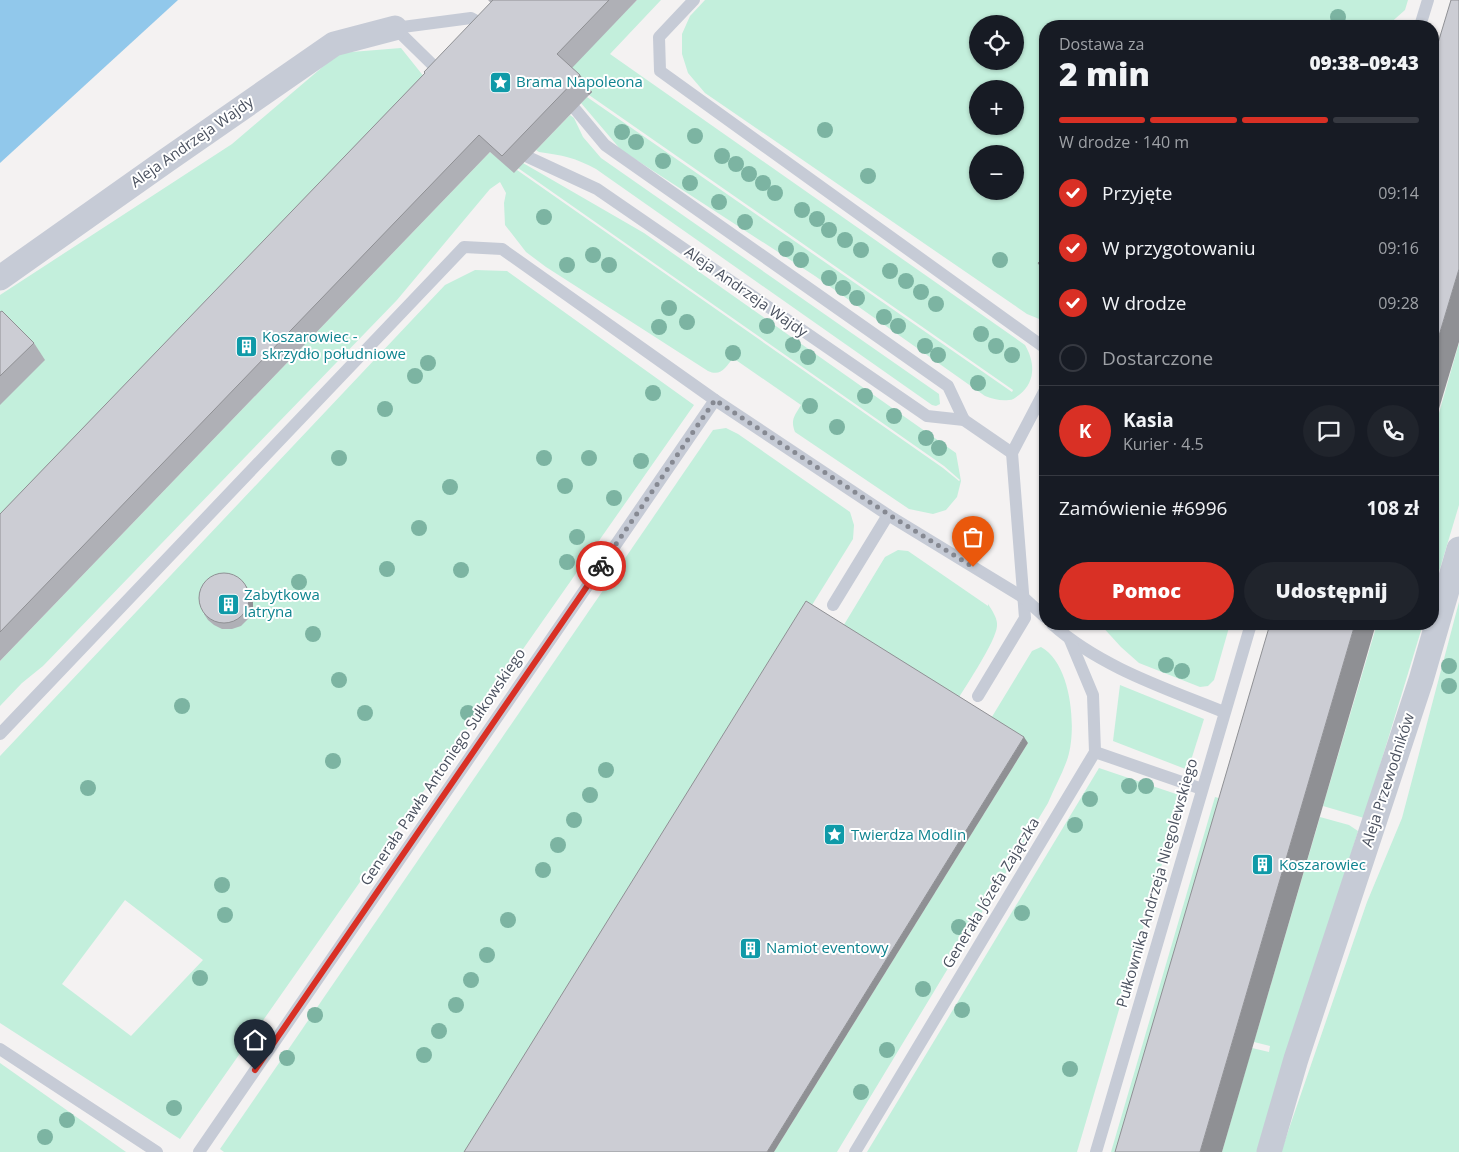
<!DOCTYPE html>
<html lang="pl">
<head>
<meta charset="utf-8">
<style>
	:root { --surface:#171b24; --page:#20242c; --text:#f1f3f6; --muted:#9ea1a6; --line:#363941; --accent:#d93025 }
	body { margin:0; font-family:"Open Sans",sans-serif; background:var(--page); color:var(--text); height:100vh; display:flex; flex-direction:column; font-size:19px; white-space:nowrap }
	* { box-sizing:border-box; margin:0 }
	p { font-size:16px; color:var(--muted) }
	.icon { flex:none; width:28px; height:28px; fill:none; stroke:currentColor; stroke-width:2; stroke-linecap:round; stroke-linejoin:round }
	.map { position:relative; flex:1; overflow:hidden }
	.side { position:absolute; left:1039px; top:20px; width:400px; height:610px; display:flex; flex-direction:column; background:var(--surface); border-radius:20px; box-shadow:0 1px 4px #0004 }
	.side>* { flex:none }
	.tools { position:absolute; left:969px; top:15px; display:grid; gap:10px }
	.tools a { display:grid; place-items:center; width:55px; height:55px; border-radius:50%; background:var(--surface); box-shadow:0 1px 4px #0004; font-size:25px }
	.pin { position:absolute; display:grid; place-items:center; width:42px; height:42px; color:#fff; margin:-51px -21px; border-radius:50% 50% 50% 0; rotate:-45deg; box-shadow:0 0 5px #0007 }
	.pin .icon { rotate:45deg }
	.courier { position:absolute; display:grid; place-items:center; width:50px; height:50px; margin:-25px; border:4px solid #d93025; border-radius:50%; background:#fff; color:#222; box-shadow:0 1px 6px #0007 }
	.headline em { font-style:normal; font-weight:800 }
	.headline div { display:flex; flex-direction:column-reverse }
	.headline { display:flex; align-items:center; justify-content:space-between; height:85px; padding:0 20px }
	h1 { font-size:32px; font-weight:800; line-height:38px }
	.bar { display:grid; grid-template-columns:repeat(4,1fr); gap:8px 5px; align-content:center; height:60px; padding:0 20px }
	.bar i { height:6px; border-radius:4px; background:var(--line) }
	.bar .current { background:var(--accent) }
	.bar p { grid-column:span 4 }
	.line { display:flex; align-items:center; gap:12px; padding:0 20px; border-top:1px solid var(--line) }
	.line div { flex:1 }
	.round { display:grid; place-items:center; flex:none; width:52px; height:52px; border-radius:26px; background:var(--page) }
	ol { padding:0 20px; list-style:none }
	li { display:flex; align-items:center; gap:15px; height:55px }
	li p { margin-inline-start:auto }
	li .icon { padding:5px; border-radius:50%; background:var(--accent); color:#fff; stroke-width:4 }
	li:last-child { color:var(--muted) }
	li i { width:28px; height:28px; border:2px solid var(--line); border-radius:50% }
	.action { display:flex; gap:10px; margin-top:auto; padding:10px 20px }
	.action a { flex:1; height:58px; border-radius:30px; background:var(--accent); color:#fff; font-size:20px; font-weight:800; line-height:58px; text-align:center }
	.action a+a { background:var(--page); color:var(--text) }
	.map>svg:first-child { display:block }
</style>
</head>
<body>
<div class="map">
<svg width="1459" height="1152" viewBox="0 0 1459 1152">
	<rect width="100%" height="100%" fill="#f4f2f2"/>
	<g fill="#c3efdc" fill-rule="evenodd">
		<path d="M637,0h24l-51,54 415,291c10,17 11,37 -6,50 -3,2 -6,5 -10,5 -9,1 -16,-1 -24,-4l-170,-120 -194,-126 -40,-47 6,-6 425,295 1,-2 -424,-295 2,-3 -22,-22z"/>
		<path d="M705,0h703l-3,10 -18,16h-342v295h-1l-17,-7 -322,-221 -17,-20 -6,-19v-20l8,-18zM978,24h37v37h-37zM978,89h37v37h-37zM978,154h37v37h-37z"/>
		<polygon points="401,48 425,78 0,520 0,295 232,144 339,53"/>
		<path d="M570,115l4,3 9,19 18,21 338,236 1,10 -4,2 -4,-1 -336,-236c-20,-11 -34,-14 -57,-17l-3,-2z"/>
		<path d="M490,152l24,20 3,-2 426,298 16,13 1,-1 -16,-14 -426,-298 5,-5 121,70 312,220 5,28 -4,16 -11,13 -13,4 -24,-5 -114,-77c-5,-12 0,-17 6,-27l-68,-47c-7,9 -12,19 -25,13l-162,-104 -20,-15 -21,-27 -1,-22 2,-10 -6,-11 -10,7 -93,111 -354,366 -21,17 -22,23v-45z"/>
		<path d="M475,270l32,1 187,134 -514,734 -180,-116v-267l445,-471zM125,900l78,60 -72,76 -69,-52z"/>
		<polygon points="1459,343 1459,505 1433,592 1433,434"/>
		<polygon points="726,428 738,434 850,512 854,525 853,539 472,1152 224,1152 220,1149 713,430"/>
		<path d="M898,550l10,1 80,55v-2c4,6 10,15 9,22 -1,15 -30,58 -39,73l-116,-71 43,-71z"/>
		<polygon points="1459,602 1459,1152 1281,1152 1367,902 1402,818"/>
		<polygon points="1100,624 1230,624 1214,680 1208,686 1200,687 1139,663 1121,647"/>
		<polygon points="1377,624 1423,624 1364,818 1323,806"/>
		<path d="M1041,647c30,16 36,80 27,110 -5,16 -14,31 -20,46l-211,349h-63l254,-409 -38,-23 42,-69z"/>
		<polygon points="1120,685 1204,719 1188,770 1113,741"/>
		<polygon points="1099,768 1182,796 1077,1152 867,1152"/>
		<polygon points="1215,797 1236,803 1134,1152 1111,1152"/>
		<polygon points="1320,817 1349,825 1358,831 1261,1152 1222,1152 1252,1048 1269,1052 1270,1046 1254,1042"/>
		<polygon points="0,1063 126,1152 0,1152"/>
	</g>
	<polygon fill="#91c8eb" points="0,0 178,0 0,163"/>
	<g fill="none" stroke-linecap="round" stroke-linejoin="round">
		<g stroke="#c6cbd6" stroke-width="12">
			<polyline points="694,0 659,37 660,71 1045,348"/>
			<polyline points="1420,26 1428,0"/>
			<polyline points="395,28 471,18 489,28"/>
			<polyline points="395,28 443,75"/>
			<polyline points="575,109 605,145 948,386 964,420"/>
			<polyline points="528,157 597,189 927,416 964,420 1012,453"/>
			<polyline points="833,605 888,515"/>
			<path d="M1052,624c48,43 113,64 172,88"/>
			<polyline points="978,696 1025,618 1012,453 1045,390"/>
			<polyline points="0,734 464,247 502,249 715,400 888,515 1024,598 1045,617"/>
			<polyline points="1095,752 1202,789"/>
			<polyline points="0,1049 157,1152"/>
			<polyline points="199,1152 715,400"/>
			<polyline points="855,1152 1095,752 1093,695 1070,640"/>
			<polyline points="1096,1152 1251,624"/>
		</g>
		<g stroke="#c6cbd6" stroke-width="25">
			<polyline points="0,278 167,160 334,44 395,28"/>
			<polyline points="1269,1152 1296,1059 1421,680 1459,549"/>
		</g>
	</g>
	<g fill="#7cb4a2">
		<circle cx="1338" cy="17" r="8"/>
		<circle cx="825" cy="130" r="8"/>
		<circle cx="622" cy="132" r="8"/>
		<circle cx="695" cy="136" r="8"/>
		<circle cx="636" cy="142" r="8"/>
		<circle cx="722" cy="156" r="8"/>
		<circle cx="663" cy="161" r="8"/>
		<circle cx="736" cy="164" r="8"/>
		<circle cx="749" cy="174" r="8"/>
		<circle cx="868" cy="176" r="8"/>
		<circle cx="690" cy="183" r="8"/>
		<circle cx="763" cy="183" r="8"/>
		<circle cx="775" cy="193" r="8"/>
		<circle cx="719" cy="202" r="8"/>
		<circle cx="802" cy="210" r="8"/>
		<circle cx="544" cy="217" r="8"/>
		<circle cx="817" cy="219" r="8"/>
		<circle cx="745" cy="222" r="8"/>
		<circle cx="829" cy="230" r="8"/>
		<circle cx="845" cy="240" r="8"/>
		<circle cx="786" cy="249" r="8"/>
		<circle cx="861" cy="250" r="8"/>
		<circle cx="593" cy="255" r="8"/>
		<circle cx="801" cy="260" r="8"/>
		<circle cx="1000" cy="260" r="8"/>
		<circle cx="567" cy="265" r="8"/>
		<circle cx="609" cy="265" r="8"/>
		<circle cx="890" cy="271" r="8"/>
		<circle cx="829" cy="278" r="8"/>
		<circle cx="906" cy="281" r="8"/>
		<circle cx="843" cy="288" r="8"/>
		<circle cx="921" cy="292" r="8"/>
		<circle cx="857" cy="298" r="8"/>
		<circle cx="936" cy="304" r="8"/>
		<circle cx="669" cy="308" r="8"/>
		<circle cx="884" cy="317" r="8"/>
		<circle cx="687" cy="322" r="8"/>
		<circle cx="767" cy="326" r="8"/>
		<circle cx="898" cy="326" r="8"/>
		<circle cx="659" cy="327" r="8"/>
		<circle cx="981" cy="334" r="8"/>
		<circle cx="793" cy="345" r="8"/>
		<circle cx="925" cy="346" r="8"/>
		<circle cx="996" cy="346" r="8"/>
		<circle cx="733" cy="353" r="8"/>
		<circle cx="938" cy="355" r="8"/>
		<circle cx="1012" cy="355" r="8"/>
		<circle cx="808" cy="357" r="8"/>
		<circle cx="428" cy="363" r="8"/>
		<circle cx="415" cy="376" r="8"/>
		<circle cx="978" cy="383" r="8"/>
		<circle cx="653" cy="393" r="8"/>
		<circle cx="865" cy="396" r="8"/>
		<circle cx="810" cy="406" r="8"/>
		<circle cx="385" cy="409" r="8"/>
		<circle cx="894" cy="416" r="8"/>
		<circle cx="837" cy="427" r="8"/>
		<circle cx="926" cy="438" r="8"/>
		<circle cx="939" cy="448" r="8"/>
		<circle cx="339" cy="458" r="8"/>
		<circle cx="544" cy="458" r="8"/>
		<circle cx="589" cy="458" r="8"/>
		<circle cx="641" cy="461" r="8"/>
		<circle cx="565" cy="486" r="8"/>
		<circle cx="450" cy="487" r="8"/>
		<circle cx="614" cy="498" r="8"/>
		<circle cx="419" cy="528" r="8"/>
		<circle cx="577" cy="537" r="8"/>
		<circle cx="567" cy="562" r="8"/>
		<circle cx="387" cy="569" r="8"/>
		<circle cx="461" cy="570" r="8"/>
		<circle cx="299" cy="582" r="8"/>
		<circle cx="313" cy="634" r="8"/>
		<circle cx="1166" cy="665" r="8"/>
		<circle cx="1449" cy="666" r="8"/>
		<circle cx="1182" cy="671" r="8"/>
		<circle cx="339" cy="680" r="8"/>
		<circle cx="1449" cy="686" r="8"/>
		<circle cx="182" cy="706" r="8"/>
		<circle cx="365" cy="713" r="8"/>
		<circle cx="468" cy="713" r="8"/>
		<circle cx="333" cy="761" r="8"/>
		<circle cx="606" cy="770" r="8"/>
		<circle cx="1129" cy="786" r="8"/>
		<circle cx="1146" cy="786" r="8"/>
		<circle cx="88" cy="788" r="8"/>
		<circle cx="590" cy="795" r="8"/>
		<circle cx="1090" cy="799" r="8"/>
		<circle cx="574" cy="820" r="8"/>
		<circle cx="1075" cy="825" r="8"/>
		<circle cx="558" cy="845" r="8"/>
		<circle cx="543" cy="870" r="8"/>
		<circle cx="222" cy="885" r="8"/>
		<circle cx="1022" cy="913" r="8"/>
		<circle cx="225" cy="915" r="8"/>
		<circle cx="508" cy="920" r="8"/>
		<circle cx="959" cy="927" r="8"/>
		<circle cx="487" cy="955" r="8"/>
		<circle cx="200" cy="978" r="8"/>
		<circle cx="471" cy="980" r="8"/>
		<circle cx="923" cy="989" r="8"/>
		<circle cx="456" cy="1005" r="8"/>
		<circle cx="962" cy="1010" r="8"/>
		<circle cx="315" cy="1015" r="8"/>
		<circle cx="439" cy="1031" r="8"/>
		<circle cx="887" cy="1050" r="8"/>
		<circle cx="424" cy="1055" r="8"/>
		<circle cx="287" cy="1058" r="8"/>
		<circle cx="1070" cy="1069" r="8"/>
		<circle cx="861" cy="1092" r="8"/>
		<circle cx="174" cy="1108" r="8"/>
		<circle cx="67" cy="1120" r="8"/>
		<circle cx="45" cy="1137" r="8"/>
	</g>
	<g fill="#afb0b6">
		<polygon points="488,0 637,0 572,68 580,75 592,92 514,173 490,152 0,661 0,514 425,73 491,3"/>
		<polygon points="0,312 34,343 45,360 0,405"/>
		<polygon points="246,586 250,592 253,602 253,610 249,618 241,626 232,629 222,629 214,625 208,620 204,614"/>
	</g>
	<g fill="#8f9094">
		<polygon points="580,75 592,92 589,95 577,79"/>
		<polygon points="1459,269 1459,342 1432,432 1432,359"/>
		<polygon points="246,586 250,592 253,602 253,610 249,618 245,613"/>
		<polygon points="1355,624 1376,624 1222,1152 1200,1152"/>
		<polygon points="1024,737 1028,743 774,1152 767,1152"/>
	</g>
	<g fill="#cccdd4" stroke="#8f9094">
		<polygon points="493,0 609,0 557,54 580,75 502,156 479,135 0,632 0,514 425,73 424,72"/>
		<polygon points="1451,0 1459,0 1459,269 1432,359 1432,63"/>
		<polygon points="1045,257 1045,272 1038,263"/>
		<polygon points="2,311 34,343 0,376 0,312"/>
		<circle cx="224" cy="598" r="25"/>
		<polygon points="806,601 1024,737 767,1152 464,1152"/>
		<polygon points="1270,624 1355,624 1200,1152 1115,1152"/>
	</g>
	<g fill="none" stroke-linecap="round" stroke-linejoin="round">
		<polyline stroke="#868992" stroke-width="5" stroke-dasharray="0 9" points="601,566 715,400 888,514 973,567"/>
		<polyline stroke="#d93025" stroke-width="6" points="255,1070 601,566"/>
	</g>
	<defs>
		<symbol id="sight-square" viewBox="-11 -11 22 22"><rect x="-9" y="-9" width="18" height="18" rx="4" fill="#0f9aa8" stroke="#fff"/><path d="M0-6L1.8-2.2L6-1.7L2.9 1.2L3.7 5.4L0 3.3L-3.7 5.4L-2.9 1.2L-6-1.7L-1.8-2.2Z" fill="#fff"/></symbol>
		<symbol id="building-square" viewBox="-11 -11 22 22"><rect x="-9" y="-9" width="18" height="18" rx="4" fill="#0f9aa8" stroke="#fff"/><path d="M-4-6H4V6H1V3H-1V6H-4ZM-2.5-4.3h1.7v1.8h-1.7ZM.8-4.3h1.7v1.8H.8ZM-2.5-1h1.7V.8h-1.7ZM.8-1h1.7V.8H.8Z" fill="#fff"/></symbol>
	</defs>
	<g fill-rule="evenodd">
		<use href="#sight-square" x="488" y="70" width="25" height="25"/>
		<use href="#building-square" x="234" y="334" width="25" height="25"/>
		<use href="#building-square" x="216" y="592" width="25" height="25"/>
		<use href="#sight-square" x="822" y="822" width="25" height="25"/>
		<use href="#building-square" x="1250" y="852" width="25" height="25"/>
		<use href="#building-square" x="738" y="936" width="25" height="25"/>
	</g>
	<g text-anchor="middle" stroke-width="4" stroke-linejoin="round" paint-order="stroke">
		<g font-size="15" fill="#0d838f" stroke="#fff" text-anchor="start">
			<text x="516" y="87">Brama Napoleona</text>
			<text x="262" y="342">Koszarowiec -<tspan x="262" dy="17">skrzydło południowe</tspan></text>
			<text x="244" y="600">Zabytkowa<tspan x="244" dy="17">latryna</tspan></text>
			<text x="851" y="840">Twierdza Modlin</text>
			<text x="1279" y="870">Koszarowiec</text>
			<text x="766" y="953">Namiot eventowy</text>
		</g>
		<g font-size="15" fill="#4a515f" stroke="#fff">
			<text transform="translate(192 142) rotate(-35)" y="5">Aleja Andrzeja Wajdy</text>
			<text transform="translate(746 292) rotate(35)" y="5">Aleja Andrzeja Wajdy</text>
			<text transform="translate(443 767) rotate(-56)" y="5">Generała Pawła Antoniego Sułkowskiego</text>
			<text transform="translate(1388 780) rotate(-72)" y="5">Aleja Przewodników</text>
			<text transform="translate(1157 883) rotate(-74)" y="5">Pułkownika Andrzeja Niegolewskiego</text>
			<text transform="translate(991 893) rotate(-59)" y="5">Generała Józefa Zajączka</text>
		</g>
	</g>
</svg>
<div class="tools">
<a><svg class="icon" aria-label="locate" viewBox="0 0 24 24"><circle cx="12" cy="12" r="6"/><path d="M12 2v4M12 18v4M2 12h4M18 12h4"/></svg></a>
<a>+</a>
<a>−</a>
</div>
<div class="pin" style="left:973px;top:567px;background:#ea580c"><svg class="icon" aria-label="bag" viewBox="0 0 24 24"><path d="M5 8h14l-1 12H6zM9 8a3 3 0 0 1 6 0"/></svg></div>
<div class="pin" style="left:255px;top:1070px;background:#1f2937"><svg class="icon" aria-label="home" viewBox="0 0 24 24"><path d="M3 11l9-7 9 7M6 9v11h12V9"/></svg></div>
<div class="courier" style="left:601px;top:566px"><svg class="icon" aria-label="bike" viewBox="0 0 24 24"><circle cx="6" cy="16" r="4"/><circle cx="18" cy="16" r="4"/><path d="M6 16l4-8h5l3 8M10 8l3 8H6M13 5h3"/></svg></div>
<section class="side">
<div class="headline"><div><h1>2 min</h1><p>Dostawa za</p></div><em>09:38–09:43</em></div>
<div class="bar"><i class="current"></i><i class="current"></i><i class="current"></i><i></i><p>W drodze · 140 m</p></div>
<ol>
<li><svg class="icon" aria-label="check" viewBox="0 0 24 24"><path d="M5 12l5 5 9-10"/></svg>Przyjęte<p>09:14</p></li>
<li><svg class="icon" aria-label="check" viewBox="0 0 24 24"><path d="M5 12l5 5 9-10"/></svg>W przygotowaniu<p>09:16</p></li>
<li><svg class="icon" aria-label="check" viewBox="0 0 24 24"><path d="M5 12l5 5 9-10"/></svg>W drodze<p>09:28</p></li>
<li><i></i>Dostarczone</li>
</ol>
<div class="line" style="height:90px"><b class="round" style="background:var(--accent);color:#fff">K</b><div><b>Kasia</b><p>Kurier · 4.5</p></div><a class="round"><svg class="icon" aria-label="chat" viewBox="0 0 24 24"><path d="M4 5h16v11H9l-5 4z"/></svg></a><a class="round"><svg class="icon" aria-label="phone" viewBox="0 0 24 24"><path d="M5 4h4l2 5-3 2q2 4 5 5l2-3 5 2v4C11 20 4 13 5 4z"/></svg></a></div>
<div class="line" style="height:65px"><div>Zamówienie #6996</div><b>108 zł</b></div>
<div class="action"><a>Pomoc</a><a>Udostępnij</a></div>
</section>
</div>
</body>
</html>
